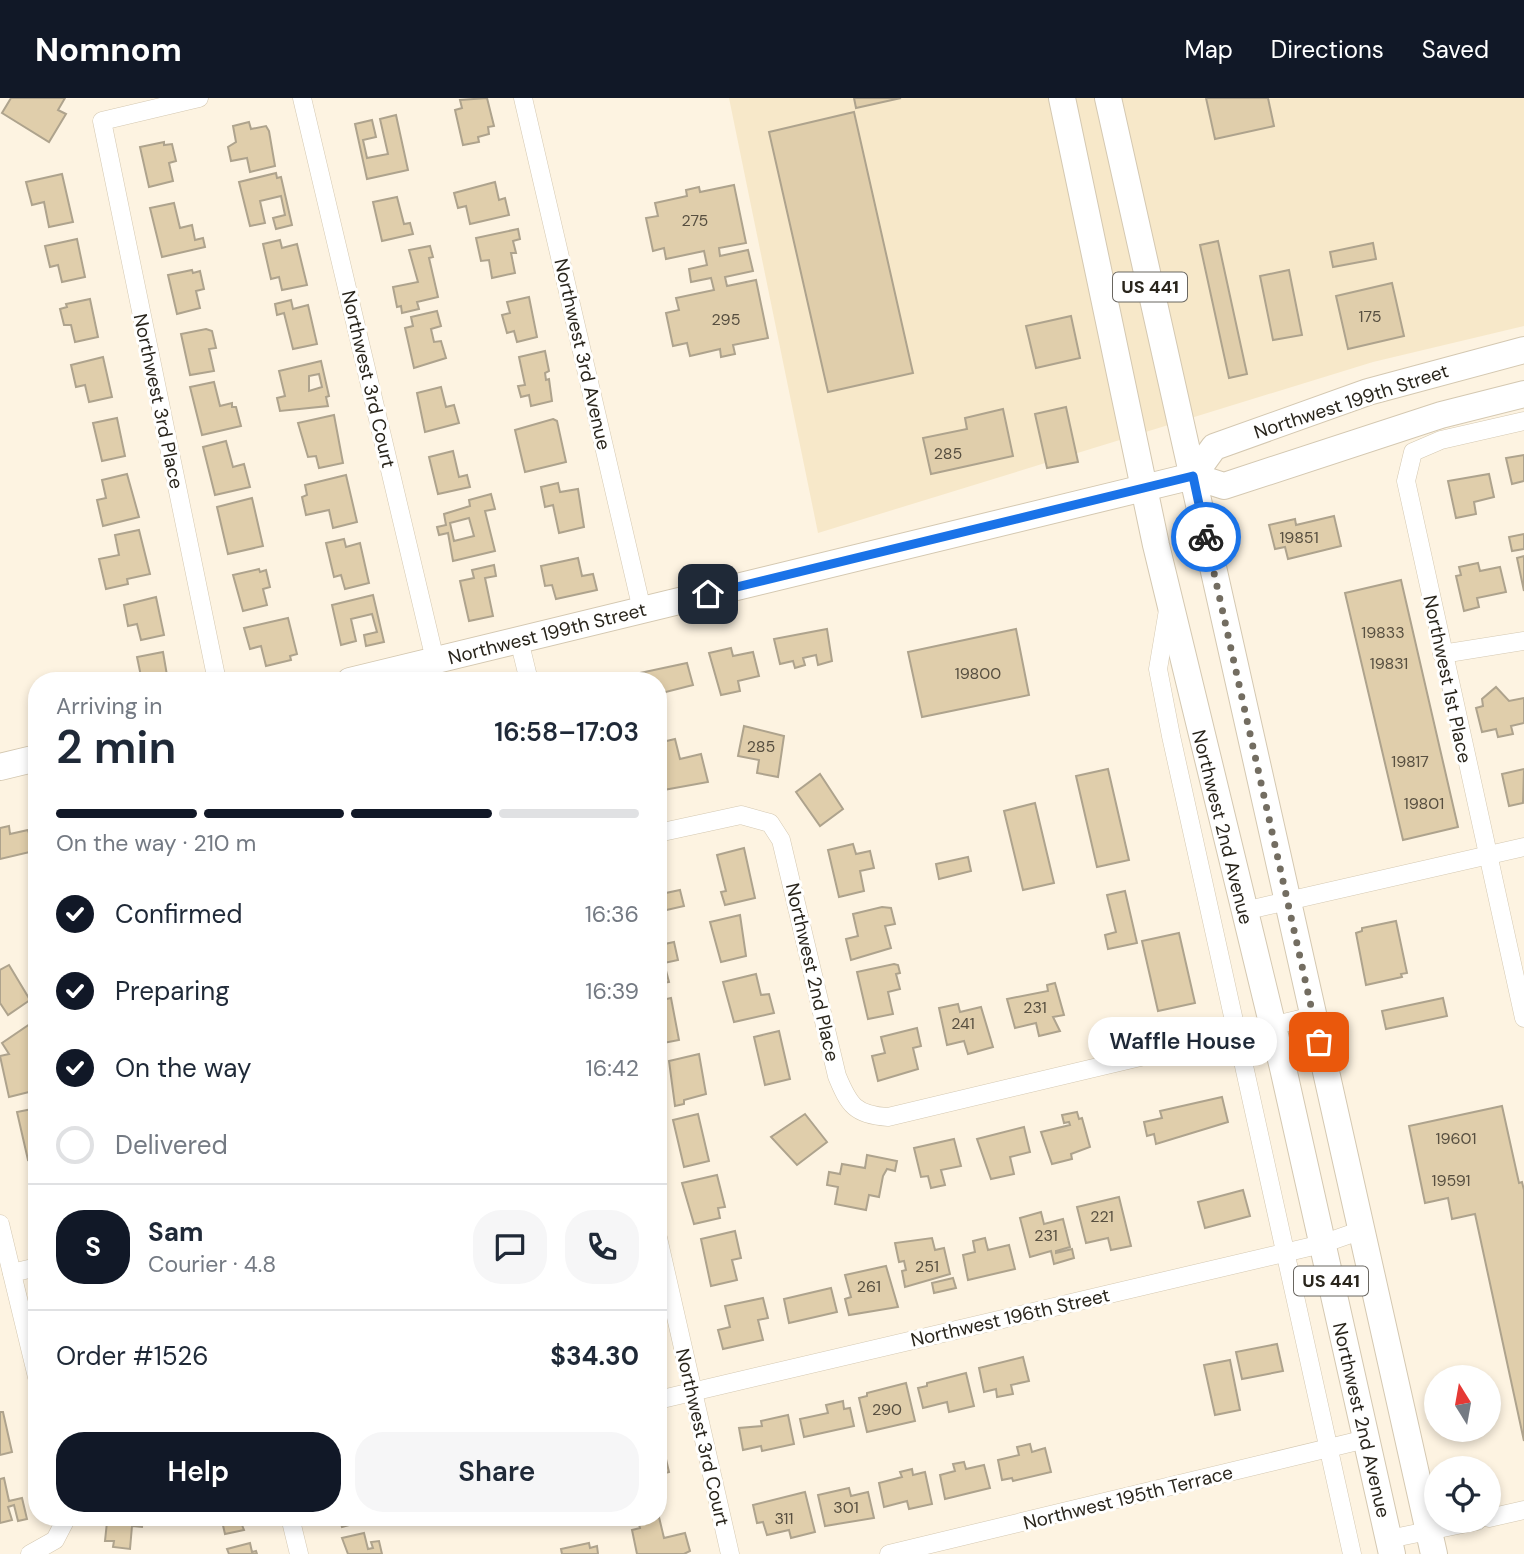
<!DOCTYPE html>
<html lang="en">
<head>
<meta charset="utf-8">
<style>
	:root { --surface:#fff; --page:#f6f6f7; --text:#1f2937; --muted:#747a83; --line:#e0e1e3; --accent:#111827 }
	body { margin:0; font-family:"DM Sans",sans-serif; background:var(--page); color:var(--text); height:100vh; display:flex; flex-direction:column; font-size:26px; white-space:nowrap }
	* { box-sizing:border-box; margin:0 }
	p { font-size:23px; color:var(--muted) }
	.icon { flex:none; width:38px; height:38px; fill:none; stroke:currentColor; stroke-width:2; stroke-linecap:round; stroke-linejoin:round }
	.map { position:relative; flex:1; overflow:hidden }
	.details { position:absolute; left:28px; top:574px; width:639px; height:854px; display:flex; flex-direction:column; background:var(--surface); border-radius:28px; box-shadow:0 4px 10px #0003 }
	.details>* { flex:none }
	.needle { width:46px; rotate:349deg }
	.controls { position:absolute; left:1424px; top:1267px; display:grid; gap:14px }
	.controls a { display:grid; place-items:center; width:77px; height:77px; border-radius:50%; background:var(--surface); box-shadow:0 4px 10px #0003; font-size:35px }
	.pin { position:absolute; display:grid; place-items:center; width:60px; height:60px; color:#fff; margin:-30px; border-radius:14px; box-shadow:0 4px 10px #0006 }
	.courier { position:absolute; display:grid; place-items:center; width:70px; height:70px; margin:-35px; border:5px solid #1a73e8; border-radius:50%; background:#fff; color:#222; box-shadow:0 2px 9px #0007 }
	.bubble { position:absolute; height:49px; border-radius:24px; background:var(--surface); box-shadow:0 4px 10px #0003; font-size:23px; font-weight:600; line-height:49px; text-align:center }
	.head em { font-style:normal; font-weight:600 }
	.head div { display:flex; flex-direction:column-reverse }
	.head { display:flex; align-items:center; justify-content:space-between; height:119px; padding:0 28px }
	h1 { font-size:46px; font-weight:600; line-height:52px }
	.bar { display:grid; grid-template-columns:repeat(4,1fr); gap:10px 7px; align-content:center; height:84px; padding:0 28px }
	.bar i { height:9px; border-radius:5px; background:var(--line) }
	.bar .current { background:var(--accent) }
	.bar p { grid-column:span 4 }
	.line { display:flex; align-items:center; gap:18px; padding:0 28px; border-top:2px solid var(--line) }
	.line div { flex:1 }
	.round { display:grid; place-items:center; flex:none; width:74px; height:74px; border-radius:28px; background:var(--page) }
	ol { padding:0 28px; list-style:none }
	li { display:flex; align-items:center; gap:21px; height:77px }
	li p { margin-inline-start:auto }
	li .icon { padding:7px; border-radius:50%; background:var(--accent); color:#fff; stroke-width:4 }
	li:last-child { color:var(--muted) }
	li i { width:38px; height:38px; border:4px solid var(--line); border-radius:50% }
	.primary-button { display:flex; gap:14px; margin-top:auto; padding:14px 28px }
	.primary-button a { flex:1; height:80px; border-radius:28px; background:var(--accent); color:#fff; font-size:28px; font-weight:600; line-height:80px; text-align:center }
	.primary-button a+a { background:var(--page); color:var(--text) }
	header { display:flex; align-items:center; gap:42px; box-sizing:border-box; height:98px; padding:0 35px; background:var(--accent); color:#fff }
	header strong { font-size:33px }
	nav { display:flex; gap:38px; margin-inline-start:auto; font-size:24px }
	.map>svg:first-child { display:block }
</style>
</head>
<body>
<header>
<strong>Nomnom</strong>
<nav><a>Map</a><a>Directions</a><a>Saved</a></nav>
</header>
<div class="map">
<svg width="1524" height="1456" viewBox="0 0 1524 1456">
	<rect width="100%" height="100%" fill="#fdf3e1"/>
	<polygon fill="#f7e8c9" points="729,0 1524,0 1524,228 1373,264 818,435"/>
	<g fill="#e0ceab" stroke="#aea38d" stroke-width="2" fill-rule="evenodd">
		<polygon points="65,0 58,12 66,16 49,44 2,15 11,0"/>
		<polygon points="487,0 494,28 488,29 489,36 478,39 479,44 463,47 455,12 462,10 460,2"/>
		<polygon points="854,0 901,0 856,10"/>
		<polygon points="1206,0 1268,0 1274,28 1215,41"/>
		<polygon points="854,14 913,275 828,294 769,34"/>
		<polygon points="396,17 408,72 367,81 355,26 372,22 376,39 363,42 367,60 388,56 380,21"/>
		<polygon points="249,24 251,31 266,28 269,33 275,68 250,74 247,60 231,63 228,49 236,44 233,28"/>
		<polygon points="164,44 164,47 172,46 176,63 169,65 173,83 149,89 140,49"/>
		<polygon points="276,75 277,80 281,79 292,127 276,131 273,120 285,117 281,98 260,103 265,125 250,128 239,84"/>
		<polygon points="62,76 73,124 49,129 44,104 32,107 26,84"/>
		<polygon points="495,84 499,102 505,100 509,117 470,126 466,108 458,110 454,95"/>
		<polygon points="734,87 746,145 719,150 720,158 748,152 753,173 725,179 727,188 756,182 768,240 733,247 735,256 721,259 720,251 690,258 687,245 673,248 666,215 679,212 676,200 714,192 711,180 691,184 689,171 707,167 704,153 666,161 664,150 653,153 646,120 658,118 655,105 687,98 686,92 699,89 700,94"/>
		<polygon points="397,99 404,126 410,125 413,136 382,143 373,104"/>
		<polygon points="174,105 180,130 192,127 195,142 203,140 205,149 162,159 150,110"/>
		<polygon points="518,131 520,141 513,143 516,155 511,155 515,175 492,180 489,162 481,163 476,140"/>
		<polygon points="77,141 85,179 62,184 58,167 50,169 45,148"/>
		<polygon points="280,142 282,150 297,146 307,187 282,192 279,179 271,181 263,146"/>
		<polygon points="1218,143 1247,276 1229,280 1200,147"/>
		<polygon points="1373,145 1376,161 1333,169 1330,154"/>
		<polygon points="430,148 433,159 429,160 438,199 417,204 419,211 402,215 401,208 397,209 393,189 418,184 409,152"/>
		<polygon points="192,172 193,175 200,173 204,191 196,193 200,210 177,216 168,177"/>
		<polygon points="1289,172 1302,237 1273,242 1260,178"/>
		<polygon points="1392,185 1404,238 1348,251 1336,198"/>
		<polygon points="529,199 537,239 517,244 514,233 507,235 502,217 510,215 507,204"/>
		<polygon points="90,201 98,239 75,244 71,227 64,227 60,211 67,209 66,206"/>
		<polygon points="291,202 293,211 308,207 317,246 293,251 284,215 277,217 275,206"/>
		<polygon points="437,213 441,228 431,231 434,244 441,243 446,260 414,270 405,230 413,228 411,219"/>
		<polygon points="1071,218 1080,260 1036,270 1026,228"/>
		<polygon points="206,231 212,233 216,250 209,251 214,273 190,277 181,236"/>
		<polygon points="545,253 549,273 545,275 546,282 549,281 552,303 531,308 529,297 521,299 518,288 525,287 519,259"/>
		<polygon points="103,259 112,299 89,304 85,287 76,289 71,267"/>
		<path d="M321,263l8,35 -3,1 2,9 -48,5 -3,-13 8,-2 -6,-25zM319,276l3,13 -13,4v-15z"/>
		<polygon points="214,284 220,308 232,305 232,309 236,309 241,328 202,337 190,289"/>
		<polygon points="441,289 446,309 454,307 459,325 425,334 417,295"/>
		<polygon points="1066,309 1078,364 1047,370 1035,316"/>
		<polygon points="1003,311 1013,358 931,376 923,340 967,331 965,320"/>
		<polygon points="334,317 343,365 319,370 316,358 308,359 298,325"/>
		<polygon points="117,320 125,358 102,363 93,325"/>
		<polygon points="553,321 557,323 566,364 525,374 515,332"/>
		<polygon points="226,343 233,369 244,366 250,389 215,397 203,349"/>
		<polygon points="453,353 459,379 467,377 470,389 438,396 429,359"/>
		<polygon points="1524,357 1524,383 1512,386 1506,360"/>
		<polygon points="127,376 139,419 103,428 97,402 106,400 102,382"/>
		<polygon points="1489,376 1494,399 1474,404 1476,416 1456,420 1448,383"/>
		<polygon points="346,377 357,424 333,430 329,412 306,417 302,399 307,397 305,387"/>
		<polygon points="558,385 560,394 578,391 584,429 559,435 553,407 545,409 541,389"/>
		<path d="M491,396l4,15 -10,2 10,40 -42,10 -5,-28 -9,2 -2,-8 9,-2 -2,-11 26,-8 -1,-6zM469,420l5,18 -20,5 -4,-18z"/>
		<polygon points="252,400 263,448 228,456 217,409"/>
		<polygon points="1334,418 1341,448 1288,461 1285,449 1275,451 1269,427 1295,421 1296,427"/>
		<polygon points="139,432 150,476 127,481 128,486 106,491 99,461 119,457 115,437"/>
		<polygon points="1524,436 1524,451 1512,453 1509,439"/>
		<polygon points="344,441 346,449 360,445 369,485 345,491 341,477 334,479 326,445"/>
		<polygon points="1524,458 1524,493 1517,460"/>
		<polygon points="578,460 582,478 593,476 597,492 556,501 552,487 545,488 541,468"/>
		<polygon points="1478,465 1480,473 1500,469 1506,494 1477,500 1479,509 1464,513 1456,478 1461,477 1459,469"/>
		<polygon points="494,467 496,478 485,480 493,518 469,523 460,483 474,480 472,472"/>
		<polygon points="259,471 260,474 266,472 270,489 263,491 267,507 243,513 233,477"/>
		<polygon points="1401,482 1458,729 1403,742 1345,495"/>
		<polygon points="373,497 384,544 366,548 364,537 377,534 372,516 351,521 356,543 341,547 332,507"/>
		<polygon points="156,499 164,537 141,542 137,526 128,528 124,507"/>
		<polygon points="288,520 297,556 290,558 291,562 266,568 261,548 250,551 244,530"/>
		<polygon points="827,531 832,563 818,567 816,557 803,560 805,567 795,570 793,563 780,566 774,541"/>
		<polygon points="1016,531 1029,597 922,619 908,554"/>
		<polygon points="731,550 733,558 753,554 759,578 738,583 740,593 721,597 709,555"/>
		<polygon points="163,554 168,583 142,583 137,559"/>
		<polygon points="687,565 693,587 658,596 658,583 636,583 635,576"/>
		<polygon points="1496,589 1509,603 1524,600 1524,625 1511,628 1513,636 1498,639 1496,631 1482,634 1476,610 1483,608 1482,601"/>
		<polygon points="744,628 784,638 778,679 757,675 759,662 738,658"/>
		<polygon points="675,641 680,661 701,656 708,684 658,693 658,645"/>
		<polygon points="1108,671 1129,762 1097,769 1076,678"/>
		<polygon points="1524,671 1523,705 1509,708 1502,676"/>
		<polygon points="820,676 843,711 820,728 796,694"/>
		<polygon points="1035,705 1054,785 1023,792 1004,713"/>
		<polygon points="9,728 10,736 28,732 34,753 0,761 0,730"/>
		<polygon points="853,746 856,756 870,753 874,770 860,773 864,793 839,799 828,752"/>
		<polygon points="744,750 755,800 725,807 721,794 726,793 717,757"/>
		<polygon points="968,759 971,773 939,781 936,766"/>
		<polygon points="658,777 661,796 680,792 684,808 658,814"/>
		<polygon points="1125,793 1137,845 1108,851 1105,837 1116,834 1107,797"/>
		<polygon points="882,809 891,810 895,826 885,828 891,850 851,862 846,841 858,838 853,816"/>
		<polygon points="740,817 746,858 721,864 710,824"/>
		<polygon points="1396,823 1407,875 1401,876 1402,879 1366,887 1356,835 1362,833 1362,830"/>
		<polygon points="1179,835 1195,905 1158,913 1142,843"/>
		<polygon points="658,837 660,847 674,844 678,862 664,865 669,884 658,886"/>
		<polygon points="894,866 898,867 900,875 896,876 900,891 888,894 893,916 868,921 857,874"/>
		<polygon points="9,867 30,902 8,917 0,905 0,872"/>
		<polygon points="756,876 761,897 769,896 774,915 734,924 723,884"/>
		<polygon points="1055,885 1064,917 1053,919 1060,933 1039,938 1036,925 1015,930 1007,901 1048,893 1047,887"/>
		<polygon points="671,900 679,942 658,946 658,903"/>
		<polygon points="1443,900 1447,918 1386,931 1382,913"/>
		<polygon points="958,906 960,914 981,909 993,949 968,956 964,943 947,947 939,910"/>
		<polygon points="30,926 37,939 37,969 31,970 37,992 9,999 0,958 9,956 2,945"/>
		<polygon points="917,930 921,948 913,950 918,971 878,983 872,958 885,955 881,939"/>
		<polygon points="779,933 790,981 765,987 754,939"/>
		<polygon points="699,956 706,996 684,1002 684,1006 675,1008 669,963"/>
		<polygon points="1222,999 1228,1024 1156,1046 1154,1036 1147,1038 1144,1024 1162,1020 1160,1013"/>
		<polygon points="1502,1008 1519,1085 1522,1084 1524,1092 1524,1343 1475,1116 1452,1121 1448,1100 1425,1105 1409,1028"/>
		<polygon points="37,1010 37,1060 28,1062 17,1014"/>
		<polygon points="1077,1014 1079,1021 1082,1020 1090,1049 1071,1056 1072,1061 1052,1066 1041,1034 1070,1027 1069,1024 1064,1025 1062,1017"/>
		<polygon points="698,1016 709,1063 684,1069 673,1022"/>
		<polygon points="805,1016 827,1044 797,1067 771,1039"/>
		<polygon points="1024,1029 1030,1054 1010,1059 1014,1076 991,1081 977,1041"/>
		<polygon points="954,1041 961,1068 941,1072 945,1087 931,1090 928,1078 921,1079 914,1050"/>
		<polygon points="867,1057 897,1063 895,1073 887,1071 883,1078 879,1099 869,1097 866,1112 835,1106 838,1089 827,1087 829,1074 840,1076 842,1066 865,1070"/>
		<polygon points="717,1077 725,1109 718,1110 720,1120 694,1126 682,1085"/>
		<polygon points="1243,1092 1250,1118 1205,1130 1198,1104"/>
		<polygon points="1119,1099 1131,1148 1111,1152 1108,1140 1086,1145 1077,1109"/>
		<polygon points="1041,1114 1044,1126 1063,1121 1070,1149 1056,1153 1056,1155 1072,1151 1074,1160 1054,1166 1051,1153 1030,1159 1020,1120"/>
		<polygon points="735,1133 741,1160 732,1162 737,1182 711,1188 701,1141"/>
		<polygon points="932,1140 935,1152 944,1150 950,1176 905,1189 902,1173 906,1172 904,1163 899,1164 895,1145"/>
		<polygon points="985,1140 988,1152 1009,1147 1015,1171 968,1182 963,1157 975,1154 973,1143"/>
		<polygon points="886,1168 898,1209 849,1217 845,1201 851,1199 845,1177"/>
		<polygon points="953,1180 956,1190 934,1195 932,1185"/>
		<polygon points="831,1190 837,1214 789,1225 784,1201"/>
		<polygon points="763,1200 768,1220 758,1222 763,1242 723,1251 718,1232 730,1229 725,1208"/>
		<polygon points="1277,1246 1283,1273 1242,1281 1236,1254"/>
		<polygon points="1023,1259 1029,1283 1011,1287 1013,1296 997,1299 996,1291 984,1294 979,1270"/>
		<polygon points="1230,1262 1240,1312 1215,1317 1204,1267"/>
		<polygon points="966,1275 974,1308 949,1314 947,1304 923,1310 918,1290 927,1288 927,1285"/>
		<polygon points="906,1285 915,1323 867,1334 859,1300 867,1298 867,1295"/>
		<polygon points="843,1303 844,1311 850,1310 854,1328 804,1339 800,1321 828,1315 826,1307"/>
		<polygon points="0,1314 3,1314 12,1354 0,1357"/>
		<polygon points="788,1317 794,1346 762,1353 761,1348 743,1352 739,1330 762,1328 761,1323"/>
		<polygon points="1030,1346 1032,1354 1045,1350 1051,1374 1013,1383 1012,1380 1002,1382 998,1362 1019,1357 1017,1349"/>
		<polygon points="663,1348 669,1374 658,1377 658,1349"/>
		<polygon points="964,1364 966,1371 984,1367 990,1390 945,1401 940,1377 955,1373 953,1366"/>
		<polygon points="912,1371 913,1377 925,1374 932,1406 909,1411 907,1403 884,1409 879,1385 902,1379 900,1374"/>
		<polygon points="4,1380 9,1403 22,1400 27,1421 18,1423 14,1407 8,1409 12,1422 0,1425 0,1381"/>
		<polygon points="849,1390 851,1398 868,1394 874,1420 825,1428 818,1397"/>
		<polygon points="805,1394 815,1434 791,1440 789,1432 767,1437 763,1424 757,1425 753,1407"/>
		<polygon points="658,1415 664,1440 685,1435 690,1453 684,1456 637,1456 632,1432 640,1430 637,1420 658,1419"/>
		<polygon points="143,1419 142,1429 132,1428 130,1451 113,1449 114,1443 105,1443 107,1424 112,1424 112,1420"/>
		<polygon points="221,1419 248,1419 250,1425 242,1427 244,1432 225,1436"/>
		<polygon points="332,1419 359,1419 360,1424 342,1429 340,1423 333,1425"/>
		<polygon points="364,1435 368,1451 373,1450 371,1444 379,1443 382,1456 348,1456 342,1440"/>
		<polygon points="250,1445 252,1454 256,1453 257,1456 229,1456 227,1451"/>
		<polygon points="589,1445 590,1450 597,1448 598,1456 562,1456 561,1451"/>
	</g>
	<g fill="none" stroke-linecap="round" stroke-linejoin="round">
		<defs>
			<g id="minor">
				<polyline points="199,0 102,23 217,583"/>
				<polyline points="302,0 435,562"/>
				<polyline points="523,0 642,512"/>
				<polyline points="1524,323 1441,342 1413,354 1406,383 1524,920"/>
				<polyline points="1168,512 1158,571 1171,638 1352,1456"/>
				<polyline points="519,542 529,583"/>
				<polyline points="1442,556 1524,543"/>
				<path d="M658,735l83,-18 29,8 11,17 56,236c12,29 18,39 51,41l425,-101"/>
				<polyline points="1244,813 1524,749"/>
				<polyline points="0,1126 37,1279"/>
				<polyline points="658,1140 730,1456"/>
				<polyline points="12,1175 37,1169"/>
				<polyline points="658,1302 1322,1146 1362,1132"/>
				<polyline points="290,1419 299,1456"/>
				<polyline points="1489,1420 1524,1412"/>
				<polyline points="1389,1441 1477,1423"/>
				<polyline points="30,1456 55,1442 67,1419"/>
				<polyline points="889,1456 1366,1341"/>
			</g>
			<g id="primary">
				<polyline points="1062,0 1156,447 1283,970 1392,1456"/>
				<polyline points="1108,0 1434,1456"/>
				<polyline points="1193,378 1214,349 1368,294 1524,252"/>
				<polyline points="350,583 1193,378 1224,388 1441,317 1524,296"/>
				<polyline points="0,669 37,660"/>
			</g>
		</defs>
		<use href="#minor" stroke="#d4c8b1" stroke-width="19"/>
		<use href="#primary" stroke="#d4c8b1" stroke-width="28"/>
		<use href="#minor" stroke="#fff" stroke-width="18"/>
		<use href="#primary" stroke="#fff" stroke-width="26"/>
	</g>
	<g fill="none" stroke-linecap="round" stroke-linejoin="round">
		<polyline stroke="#736d61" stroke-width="7" stroke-dasharray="0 12.6" points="1206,439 1319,944"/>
		<polyline stroke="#1a73e8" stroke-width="9" points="708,496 1193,378 1206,439"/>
	</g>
	<g text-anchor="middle" stroke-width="6" stroke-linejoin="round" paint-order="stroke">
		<g font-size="16" fill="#574f40">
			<text x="695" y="128">275</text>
			<text x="1370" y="224">175</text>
			<text x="726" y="227">295</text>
			<text x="948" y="361">285</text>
			<text x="1299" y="445">19851</text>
			<text x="1383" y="540">19833</text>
			<text x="1389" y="571">19831</text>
			<text x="978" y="581">19800</text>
			<text x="761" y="654">285</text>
			<text x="1410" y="669">19817</text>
			<text x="1424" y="711">19801</text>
			<text x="1035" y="915">231</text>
			<text x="963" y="931">241</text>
			<text x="1456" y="1046">19601</text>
			<text x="1451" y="1088">19591</text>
			<text x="1102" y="1124">221</text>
			<text x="1046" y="1143">231</text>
			<text x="927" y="1174">251</text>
			<text x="869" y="1194">261</text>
			<text x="887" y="1317">290</text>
			<text x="846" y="1415">301</text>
			<text x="784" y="1426">311</text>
		</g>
		<g fill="#fff" stroke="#696660" stroke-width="2">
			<rect x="1113" y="174.5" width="74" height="29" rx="5"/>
			<rect x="1294" y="1168.5" width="74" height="29" rx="5"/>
		</g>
		<g font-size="18" font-weight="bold" fill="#29251c">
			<text x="1150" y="195">US 441</text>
			<text x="1331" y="1189">US 441</text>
		</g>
		<g font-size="19" fill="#29251c" stroke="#fff">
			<text transform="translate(583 256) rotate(77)" y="7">Northwest 3rd Avenue</text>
			<text transform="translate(369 281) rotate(77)" y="7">Northwest 3rd Court</text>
			<text transform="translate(159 303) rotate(78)" y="7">Northwest 3rd Place</text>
			<text transform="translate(1351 303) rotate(-18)" y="7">Northwest 199th Street</text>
			<text transform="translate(547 535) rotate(-14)" y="7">Northwest 199th Street</text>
			<text transform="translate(1448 581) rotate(78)" y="7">Northwest 1st Place</text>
			<text transform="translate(1223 729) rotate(76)" y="7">Northwest 2nd Avenue</text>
			<text transform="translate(813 874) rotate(77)" y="7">Northwest 2nd Place</text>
			<text transform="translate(1010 1219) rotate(-13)" y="7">Northwest 196th Street</text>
			<text transform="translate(1362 1322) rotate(77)" y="7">Northwest 2nd Avenue</text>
			<text transform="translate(703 1339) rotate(77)" y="7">Northwest 3rd Court</text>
			<text transform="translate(1128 1399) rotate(-14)" y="7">Northwest 195th Terrace</text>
		</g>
	</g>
</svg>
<div class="controls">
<a><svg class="needle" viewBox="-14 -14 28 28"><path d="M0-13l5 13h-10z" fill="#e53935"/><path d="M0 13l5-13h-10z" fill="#747a83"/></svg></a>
<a><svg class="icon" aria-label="locate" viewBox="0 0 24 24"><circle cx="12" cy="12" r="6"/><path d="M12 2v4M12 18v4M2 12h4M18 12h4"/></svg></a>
</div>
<div class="pin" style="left:1319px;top:944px;background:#ea580c"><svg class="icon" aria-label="bag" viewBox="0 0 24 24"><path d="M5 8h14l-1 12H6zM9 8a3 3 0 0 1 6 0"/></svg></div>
<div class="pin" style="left:708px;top:496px;background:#1f2937"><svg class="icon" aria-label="home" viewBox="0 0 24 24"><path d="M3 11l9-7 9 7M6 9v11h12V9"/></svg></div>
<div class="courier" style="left:1206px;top:439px"><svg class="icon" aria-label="bike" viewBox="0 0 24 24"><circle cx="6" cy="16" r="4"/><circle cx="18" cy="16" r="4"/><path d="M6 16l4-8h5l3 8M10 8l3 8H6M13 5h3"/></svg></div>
<div class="bubble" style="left:1088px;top:919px;width:189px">Waffle House</div>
<section class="details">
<div class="head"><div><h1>2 min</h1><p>Arriving in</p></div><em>16:58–17:03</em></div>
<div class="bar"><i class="current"></i><i class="current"></i><i class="current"></i><i></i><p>On the way · 210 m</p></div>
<ol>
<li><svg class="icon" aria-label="check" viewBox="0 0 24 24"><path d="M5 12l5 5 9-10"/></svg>Confirmed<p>16:36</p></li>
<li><svg class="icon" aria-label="check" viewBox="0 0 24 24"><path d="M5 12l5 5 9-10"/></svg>Preparing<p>16:39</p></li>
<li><svg class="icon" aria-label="check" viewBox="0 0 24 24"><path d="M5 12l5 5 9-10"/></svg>On the way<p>16:42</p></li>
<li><i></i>Delivered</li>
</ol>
<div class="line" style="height:126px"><b class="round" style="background:var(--accent);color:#fff">S</b><div><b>Sam</b><p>Courier · 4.8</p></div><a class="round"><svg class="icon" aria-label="chat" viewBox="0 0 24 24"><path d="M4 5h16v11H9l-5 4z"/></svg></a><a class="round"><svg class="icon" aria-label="phone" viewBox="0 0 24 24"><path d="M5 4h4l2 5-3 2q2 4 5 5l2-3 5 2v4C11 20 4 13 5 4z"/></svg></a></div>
<div class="line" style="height:91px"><div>Order #1526</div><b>$34.30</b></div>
<div class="primary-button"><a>Help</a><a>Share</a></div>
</section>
</div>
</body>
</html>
